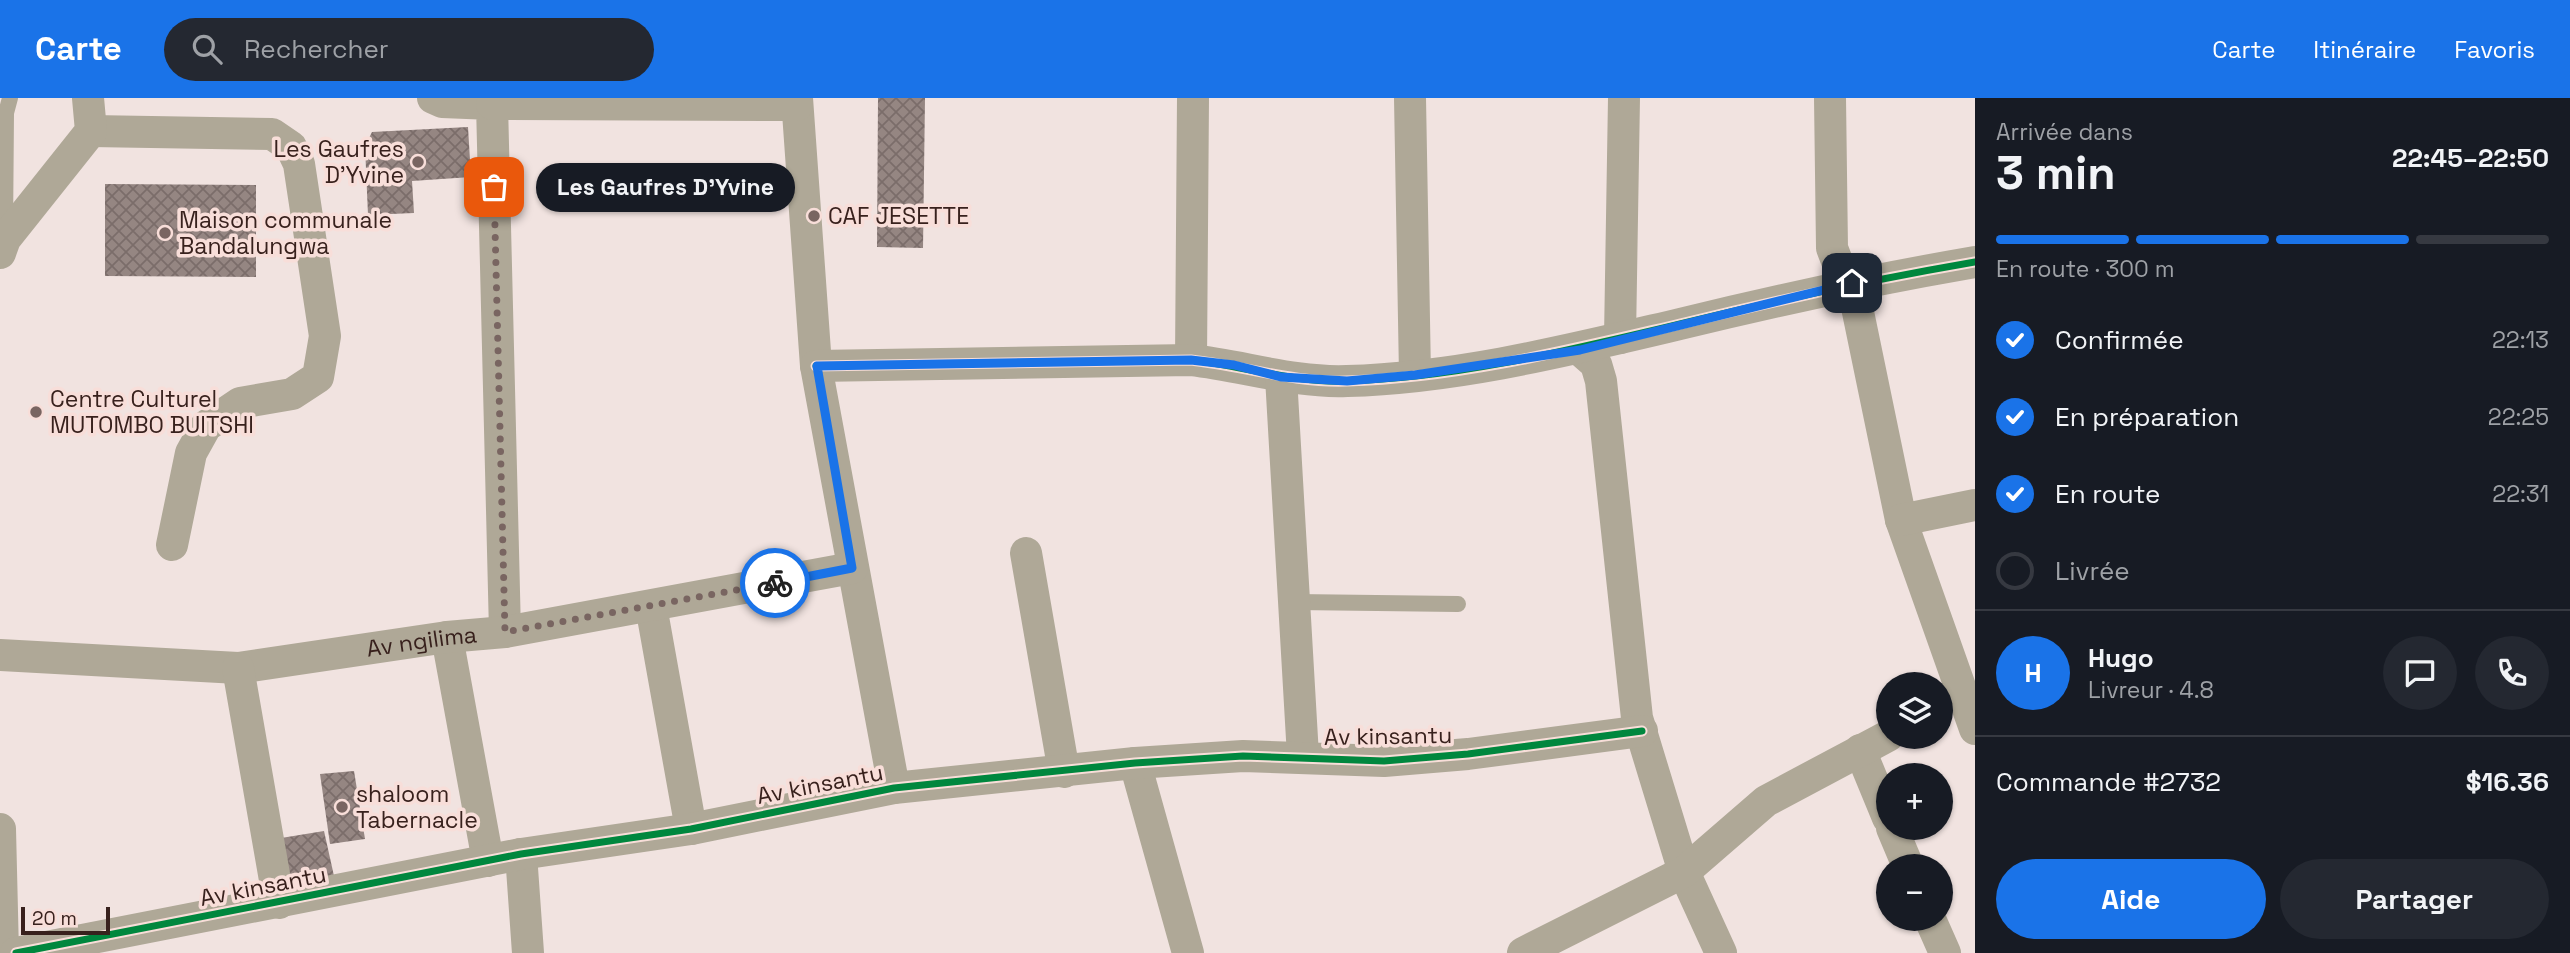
<!DOCTYPE html>
<html lang="fr">
<head>
<meta charset="utf-8">
<style>
	:root { --surface:#171b24; --page:#242831; --text:#f1f3f6; --muted:#9ea1a6; --line:#363941; --accent:#1a73e8 }
	body { margin:0; font-family:"Space Grotesk",sans-serif; background:var(--page); color:var(--text); height:100vh; display:flex; flex-direction:column; font-size:26px; white-space:nowrap }
	* { box-sizing:border-box; margin:0 }
	p { font-size:23px; color:var(--muted) }
	.icon { flex:none; width:38px; height:38px; fill:none; stroke:currentColor; stroke-width:2; stroke-linecap:round; stroke-linejoin:round }
	.map { position:relative; flex:1; overflow:hidden }
	.sheet { display:flex; flex-direction:column; background:var(--surface); width:595px }
	.sheet>* { flex:none }
	.controls { position:absolute; left:1876px; top:574px; display:grid; gap:14px }
	.controls a { display:grid; place-items:center; width:77px; height:77px; border-radius:50%; background:var(--surface); box-shadow:0 2px 5px #0004; font-size:35px }
	.scale { position:absolute; left:21px; bottom:18px; width:89px; box-sizing:border-box; padding-left:7px; border:4px solid #38211d; border-top:0; font-size:19px; line-height:24px; white-space:nowrap; color:#38211d; -webkit-text-stroke:5px #f8ded9; paint-order:stroke }
	.pin { position:absolute; display:grid; place-items:center; width:60px; height:60px; color:#fff; margin:-30px; border-radius:14px; box-shadow:0 4px 10px #0006 }
	.courier { position:absolute; display:grid; place-items:center; width:70px; height:70px; margin:-35px; border:5px solid #1a73e8; border-radius:50%; background:#fff; color:#222; box-shadow:0 2px 9px #0007 }
	.bubble { position:absolute; height:49px; border-radius:24px; background:var(--surface); box-shadow:0 2px 5px #0004; font-size:23px; font-weight:800; line-height:49px; text-align:center }
	.headline em { font-style:normal; font-weight:800 }
	.headline div { display:flex; flex-direction:column-reverse }
	.headline { display:flex; align-items:center; justify-content:space-between; height:119px; padding:0 21px }
	h1 { font-size:46px; font-weight:800; line-height:52px }
	.bar { display:grid; grid-template-columns:repeat(4,1fr); gap:10px 7px; align-content:center; height:84px; padding:0 21px }
	.bar i { height:9px; border-radius:5px; background:var(--line) }
	.bar .current { background:var(--accent) }
	.bar p { grid-column:span 4 }
	.line { display:flex; align-items:center; gap:18px; padding:0 21px; border-top:2px solid var(--line) }
	.line div { flex:1 }
	.round { display:grid; place-items:center; flex:none; width:74px; height:74px; border-radius:37px; background:var(--page) }
	ol { padding:0 21px; list-style:none }
	li { display:flex; align-items:center; gap:21px; height:77px }
	li p { margin-inline-start:auto }
	li .icon { padding:7px; border-radius:50%; background:var(--accent); color:#fff; stroke-width:4 }
	li:last-child { color:var(--muted) }
	li i { width:38px; height:38px; border:4px solid var(--line); border-radius:50% }
	.button { display:flex; gap:14px; margin-top:auto; padding:14px 21px }
	.button a { flex:1; height:80px; border-radius:42px; background:var(--accent); color:#fff; font-size:28px; font-weight:800; line-height:80px; text-align:center }
	.button a+a { background:var(--page); color:var(--text) }
	header { display:flex; align-items:center; gap:42px; box-sizing:border-box; height:98px; padding:0 35px; background:var(--accent); color:#fff }
	header strong { font-size:33px }
	nav { display:flex; gap:38px; margin-inline-start:auto; font-size:24px }
	.search { width:490px; height:63px; background:var(--page); display:flex; align-items:center; gap:18px; box-sizing:border-box; padding:0 24px; border-radius:38px; color:var(--muted); font-size:26px }
	main { display:flex; flex:1; min-height:0 }
	.map>svg:first-child { display:block }
</style>
</head>
<body>
<header>
<strong>Carte</strong>
<div class="search"><svg class="icon" aria-label="search" viewBox="0 0 24 24"><circle cx="10" cy="10" r="6"/><path d="M15 15l6 6"/></svg>Rechercher</div>
<nav><a>Carte</a><a>Itinéraire</a><a>Favoris</a></nav>
</header>
<main>
<div class="map">
<svg width="1975" height="855" viewBox="0 0 1975 855">
	<defs>
		<pattern id="building-cross-hatch" width="8" height="8" patternUnits="userSpaceOnUse" patternTransform="scale(1.75)"><rect width="8" height="8" fill="#958682"/><path d="M0 0l8 8M0 8l8-8" fill="none" stroke="#7b6d6a"/></pattern>
	</defs>
	<rect width="100%" height="100%" fill="#f1e3e0"/>
	<g fill="url(#building-cross-hatch)">
		<polygon points="878,0 925,0 923,150 877,149"/>
		<polygon points="468,29 471,79 412,83 414,115 368,117 365,48 372,34"/>
		<polygon points="105,86 256,87 256,179 105,178"/>
		<polygon points="354,673 365,741 330,746 320,676"/>
		<polygon points="324,733 336,787 284,797 275,741"/>
	</g>
	<g fill="none" stroke-linecap="round" stroke-linejoin="round">
		<g stroke="#afa897" stroke-width="16">
			<polyline points="5,135 6,15 10,0"/>
			<polyline points="1295,504 1458,506"/>
		</g>
		<g stroke="#afa897" stroke-width="32">
			<polyline points="433,0 442,4 492,6 505,534"/>
			<polyline points="797,0 816,268 894,690"/>
			<polyline points="1410,0 1415,277"/>
			<polyline points="1830,0 1832,150 1840,171 1852,185 1901,422 1975,631"/>
			<polyline points="492,6 797,7"/>
			<polyline points="91,33 272,36 291,49 299,66 325,238 318,279 292,296 240,305 206,328 191,355 172,447"/>
			<polyline points="0,155 5,141 91,33 88,0"/>
			<polyline points="1620,240 1624,0"/>
			<polyline points="1580,252 1596,266 1601,283 1637,620 1684,774 1721,855"/>
			<polyline points="1191,262 1193,0"/>
			<path d="M816,268l375,-6c53,6 103,23 156,21 112,-3 226,-32 333,-57 98,-24 196,-45 295,-62"/>
			<polyline points="1281,279 1303,658"/>
			<polyline points="1901,422 1975,407"/>
			<polyline points="1026,455 1064,674"/>
			<polyline points="651,508 691,731"/>
			<polyline points="447,539 488,763"/>
			<path id="s1" d="M0,557l238,13 209,-31 58,-5 347,-64"/>
			<polyline points="238,570 279,805"/>
			<polyline points="1860,652 1888,720"/>
			<polyline points="1135,665 1188,855"/>
			<polyline points="1892,730 1908,768"/>
			<polyline points="0,731 3,855"/>
			<polyline points="521,756 528,855"/>
			<polyline points="1930,821 1945,855"/>
			<polyline points="16,855 521,756 691,731 894,690 1135,665 1243,658 1384,663 1468,656 1642,633"/>
			<polyline points="1523,855 1684,774 1766,703 1888,638"/>
		</g>
		<defs>
			<g id="cycleway">
				<path d="M816,268l375,-6c53,6 103,23 156,21 112,-3 226,-32 333,-57 98,-24 196,-45 295,-62"/>
				<polyline points="16,855 521,756 691,731 894,690 1135,665 1243,658 1384,663 1468,656 1642,633"/>
			</g>
		</defs>
		<use href="#cycleway" stroke="#f8ded9" stroke-width="11"/>
		<use href="#cycleway" stroke="#00873e" stroke-width="7"/>
	</g>
	<g fill="none" stroke-linecap="round" stroke-linejoin="round">
		<polyline stroke="#796561" stroke-width="7" stroke-dasharray="0 12.6" points="494,89 505,534 775,485"/>
		<polyline stroke="#1a73e8" stroke-width="9" points="775,485 852,470 817,268 1191,262 1234,267 1281,279 1347,283 1415,277 1580,252 1852,185"/>
	</g>
	<g fill="#796561" stroke="#f8ded9" stroke-width="2.5">
		<circle cx="418" cy="64" r="7"/>
		<circle cx="814" cy="118" r="7"/>
		<circle cx="165" cy="135" r="7"/>
		<circle cx="36" cy="314" r="7"/>
		<circle cx="342" cy="709" r="7"/>
	</g>
	<g text-anchor="middle" stroke-width="7" stroke-linejoin="round" paint-order="stroke">
		<g font-size="23" fill="#38211d" stroke="#f8ded9" text-anchor="start">
			<text x="404" y="59" text-anchor="end">Les Gaufres<tspan x="404" dy="26">D'Yvine</tspan></text>
			<text x="828" y="126">CAF JESETTE</text>
			<text x="179" y="130">Maison communale<tspan x="179" dy="26">Bandalungwa</tspan></text>
			<text x="50" y="309">Centre Culturel<tspan x="50" dy="26">MUTOMBO BUITSHI</tspan></text>
			<text x="356" y="704">shaloom<tspan x="356" dy="26">Tabernacle</tspan></text>
		</g>
		<g font-size="23" fill="#38211d" stroke="#f8ded9">
			<text dy="8" stroke="none"><textPath href="#s1" startOffset="424">Av ngilima</textPath></text>
			<text transform="translate(1388 638) rotate(-1)" y="8">Av kinsantu</text>
			<text transform="translate(820 686) rotate(-11)" y="8">Av kinsantu</text>
			<text transform="translate(263 788) rotate(-11)" y="8">Av kinsantu</text>
		</g>
	</g>
</svg>
<div class="controls">
<a><svg class="icon" aria-label="layers" viewBox="0 0 24 24"><path d="M12 4l9 5-9 5-9-5zM3 14l9 5 9-5"/></svg></a>
<a>+</a>
<a>−</a>
</div>
<div class="scale">20 m</div>
<div class="pin" style="left:494px;top:89px;background:#ea580c"><svg class="icon" aria-label="bag" viewBox="0 0 24 24"><path d="M5 8h14l-1 12H6zM9 8a3 3 0 0 1 6 0"/></svg></div>
<div class="pin" style="left:1852px;top:185px;background:#1f2937"><svg class="icon" aria-label="home" viewBox="0 0 24 24"><path d="M3 11l9-7 9 7M6 9v11h12V9"/></svg></div>
<div class="courier" style="left:775px;top:485px"><svg class="icon" aria-label="bike" viewBox="0 0 24 24"><circle cx="6" cy="16" r="4"/><circle cx="18" cy="16" r="4"/><path d="M6 16l4-8h5l3 8M10 8l3 8H6M13 5h3"/></svg></div>
<div class="bubble" style="left:536px;top:65px;width:259px">Les Gaufres D’Yvine</div>
</div>
<section class="sheet">
<div class="headline"><div><h1>3 min</h1><p>Arrivée dans</p></div><em>22:45–22:50</em></div>
<div class="bar"><i class="current"></i><i class="current"></i><i class="current"></i><i></i><p>En route · 300 m</p></div>
<ol>
<li><svg class="icon" aria-label="check" viewBox="0 0 24 24"><path d="M5 12l5 5 9-10"/></svg>Confirmée<p>22:13</p></li>
<li><svg class="icon" aria-label="check" viewBox="0 0 24 24"><path d="M5 12l5 5 9-10"/></svg>En préparation<p>22:25</p></li>
<li><svg class="icon" aria-label="check" viewBox="0 0 24 24"><path d="M5 12l5 5 9-10"/></svg>En route<p>22:31</p></li>
<li><i></i>Livrée</li>
</ol>
<div class="line" style="height:126px"><b class="round" style="background:var(--accent);color:#fff">H</b><div><b>Hugo</b><p>Livreur · 4.8</p></div><a class="round"><svg class="icon" aria-label="chat" viewBox="0 0 24 24"><path d="M4 5h16v11H9l-5 4z"/></svg></a><a class="round"><svg class="icon" aria-label="phone" viewBox="0 0 24 24"><path d="M5 4h4l2 5-3 2q2 4 5 5l2-3 5 2v4C11 20 4 13 5 4z"/></svg></a></div>
<div class="line" style="height:91px"><div>Commande #2732</div><b>$16.36</b></div>
<div class="button"><a>Aide</a><a>Partager</a></div>
</section>
</main>
</body>
</html>
